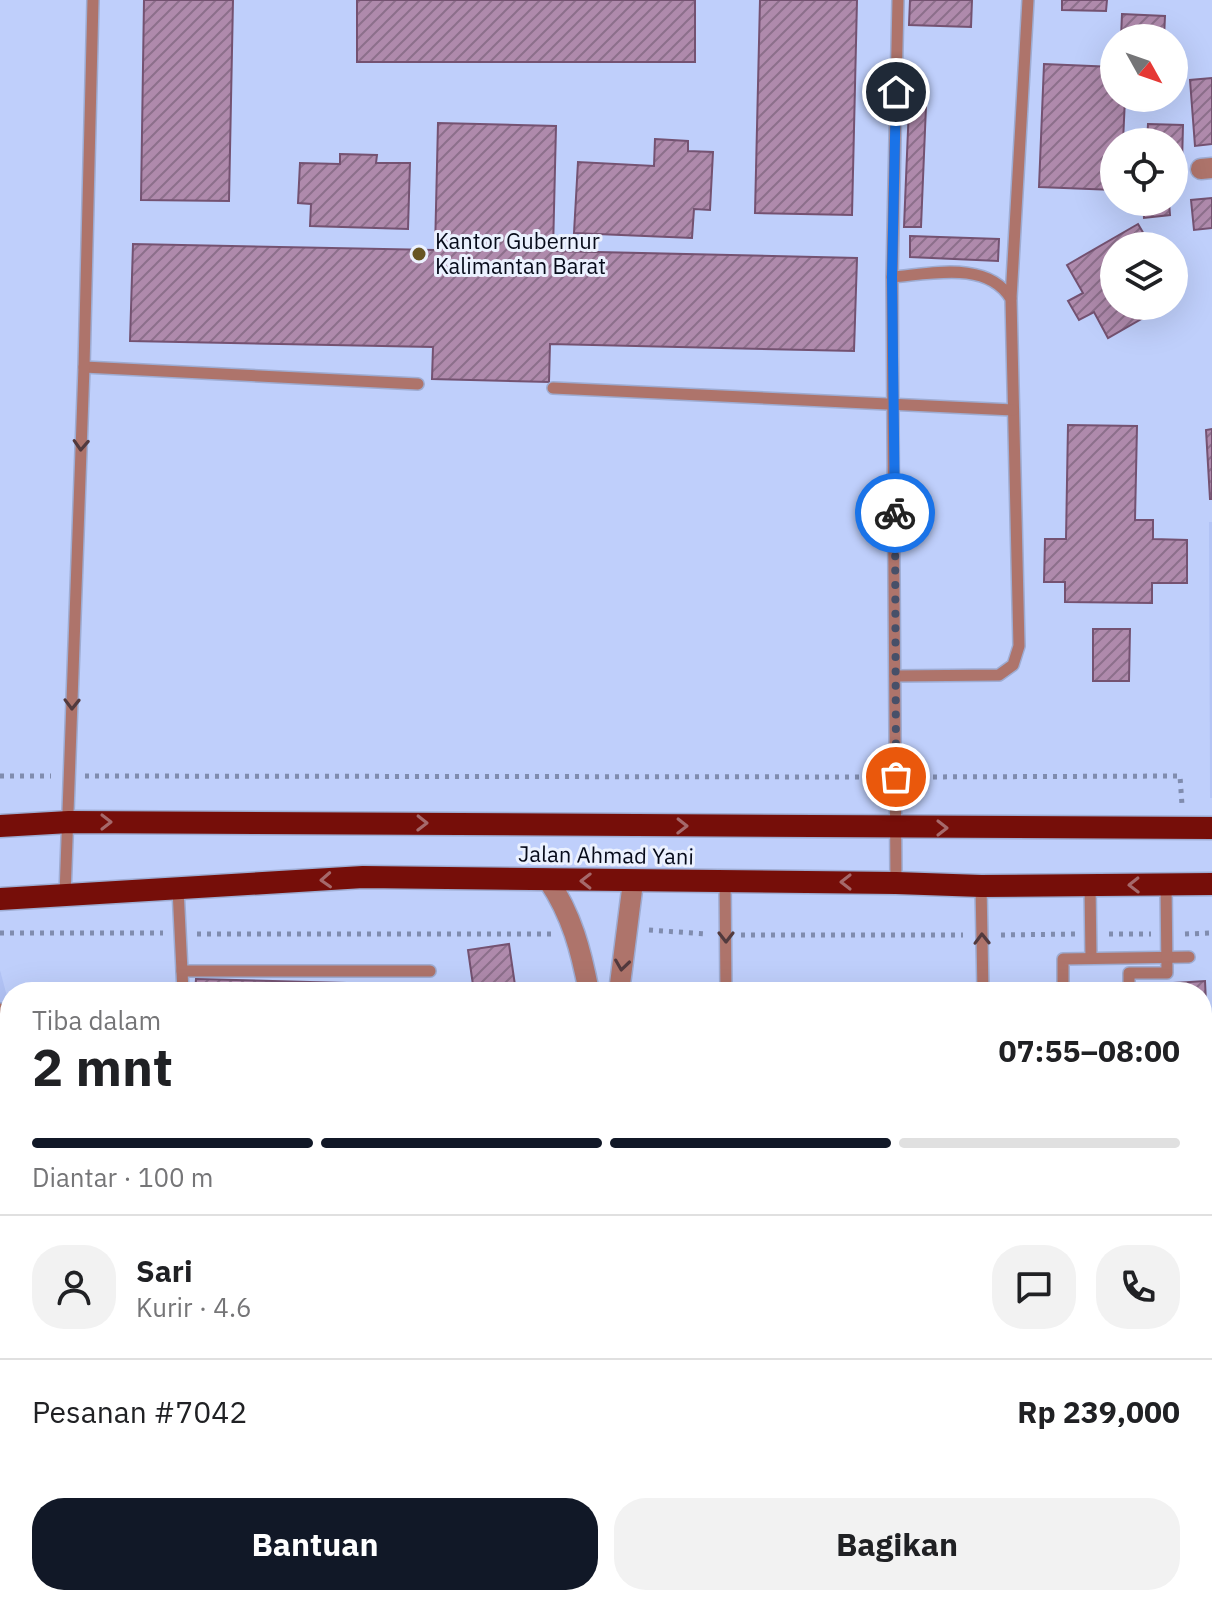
<!DOCTYPE html>
<html lang="id">
<head>
<meta charset="utf-8">
<style>
	:root { --surface:#fff; --page:#f2f2f2; --text:#202124; --muted:#757577; --line:#e0e0e0; --accent:#111827 }
	body { margin:0; font-family:"IBM Plex Sans",sans-serif; background:var(--page); color:var(--text); height:100vh; display:flex; flex-direction:column; font-size:30px; white-space:nowrap }
	* { box-sizing:border-box; margin:0 }
	p { font-size:26px; color:var(--muted) }
	.icon { flex:none; width:44px; height:44px; fill:none; stroke:currentColor; stroke-width:2; stroke-linecap:round; stroke-linejoin:round }
	.map { position:relative; flex:1; overflow:hidden }
	.drawer { position:absolute; left:0px; top:982px; width:1212px; height:624px; display:flex; flex-direction:column; background:var(--surface); border-radius:32px 32px 0 0; box-shadow:0 8px 32px #0002 }
	.drawer>* { flex:none }
	.needle { width:52px; rotate:130deg }
	.tools { position:absolute; left:1100px; top:24px; display:grid; gap:16px }
	.tools a { display:grid; place-items:center; width:88px; height:88px; border-radius:50%; background:var(--surface); box-shadow:0 8px 32px #0002; font-size:40px }
	.pin { position:absolute; display:grid; place-items:center; width:68px; height:68px; color:#fff; margin:-34px; border:4px solid #fff; border-radius:50%; box-shadow:0 2px 8px #0007 }
	.courier { position:absolute; display:grid; place-items:center; width:80px; height:80px; margin:-40px; border:6px solid #1a73e8; border-radius:50%; background:#fff; color:#222; box-shadow:0 2px 10px #0007 }
	.headline em { font-style:normal; font-weight:700 }
	.headline div { display:flex; flex-direction:column-reverse }
	.headline { display:flex; align-items:center; justify-content:space-between; height:136px; padding:0 32px }
	h1 { font-size:52px; font-weight:700; line-height:60px }
	.bar { display:grid; grid-template-columns:repeat(4,1fr); gap:12px 8px; align-content:center; height:96px; padding:0 32px }
	.bar i { height:10px; border-radius:6px; background:var(--line) }
	.bar .on { background:var(--accent) }
	.bar p { grid-column:span 4 }
	.line { display:flex; align-items:center; gap:20px; padding:0 32px; border-top:2px solid var(--line) }
	.line div { flex:1 }
	.round { display:grid; place-items:center; flex:none; width:84px; height:84px; border-radius:32px; background:var(--page) }
	.button { display:flex; gap:16px; margin-top:auto; padding:16px 32px }
	.button a { flex:1; height:92px; border-radius:32px; background:var(--accent); color:#fff; font-size:32px; font-weight:700; line-height:92px; text-align:center }
	.button a+a { background:var(--page); color:var(--text) }
	.map>svg:first-child { display:block }
</style>
</head>
<body>
<div class="map">
<svg width="1212" height="1606" viewBox="0 0 1212 1606">
	<defs>
		<pattern id="building-hatch" width="6" height="6" patternUnits="userSpaceOnUse" patternTransform="scale(2)"><rect width="6" height="6" fill="#af8aac"/><path d="M-1 1l2-2M0 6l6-6M5 7l2-2" fill="none" stroke="#8c6f8b"/></pattern>
	</defs>
	<rect width="100%" height="100%" fill="#bfcffb"/>
	<g fill="#b2c3f5">
		<polygon points="1209,522 1212,522 1212,798 1210,798"/>
		<polygon points="0,970 10,1008 10,1231 0,1232"/>
	</g>
	<g fill="url(#building-hatch)" stroke="#745271" stroke-width="2">
		<polygon points="144,0 233,0 229,201 141,200"/>
		<rect x="357" y="0" width="338" height="62"/>
		<polygon points="760,0 857,0 852,215 755,213"/>
		<polygon points="910,0 972,0 971,27 909,25"/>
		<polygon points="1062,0 1107,0 1106,11 1062,10"/>
		<polygon points="1122,14 1165,16 1164,38 1121,38"/>
		<polygon points="1044,64 1114,67 1114,98 1125,98 1123,142 1114,142 1114,190 1039,187"/>
		<polygon points="1212,78 1212,144 1195,146 1190,80"/>
		<polygon points="909,106 926,106 921,227 904,227"/>
		<polygon points="438,123 556,126 553,251 857,258 854,351 550,344 549,382 432,379 433,347 130,341 133,244 435,250"/>
		<polygon points="1148,124 1183,125 1182,164 1174,164 1174,142 1147,142"/>
		<polygon points="655,139 688,141 688,151 713,152 710,210 694,209 692,238 574,233 578,162 654,166"/>
		<polygon points="340,154 377,155 376,163 410,163 408,229 310,226 311,204 298,203 300,163 340,164"/>
		<polygon points="1212,198 1212,228 1194,230 1191,200"/>
		<polygon points="1143,202 1169,202 1170,215 1144,218"/>
		<polygon points="1138,224 1151,246 1114,246 1114,306 1164,306 1108,338 1094,312 1079,320 1068,301 1083,293 1067,265"/>
		<polygon points="910,236 999,239 998,261 910,257"/>
		<polygon points="1068,425 1137,426 1135,520 1153,520 1153,539 1187,540 1187,583 1152,583 1152,603 1065,602 1065,582 1044,582 1045,539 1066,539"/>
		<polygon points="1212,429 1212,499 1210,499 1206,430"/>
		<polygon points="1093,629 1130,629 1129,681 1093,681"/>
		<polygon points="509,944 516,992 474,992 468,950"/>
		<polygon points="196,979 457,986 457,992 195,992"/>
		<polygon points="1205,981 1209,1067 1202,1068 1202,992 1141,992 1141,985"/>
		<polygon points="0,1064 10,1102 10,1200 0,1203"/>
		<polygon points="1202,1442 1212,1442 1212,1501 1202,1502"/>
		<polygon points="0,1535 4,1535 13,1606 0,1606"/>
		<polygon points="400,1596 431,1596 433,1606 402,1606"/>
		<polygon points="503,1596 603,1596 604,1606 505,1606"/>
		<polygon points="795,1596 910,1596 911,1605 796,1606"/>
	</g>
	<g fill="none" stroke-linecap="round" stroke-linejoin="round">
		<defs>
			<g id="service">
				<path d="M892,277c38,-3 96,-17 119,22l8,347 -6,19 -14,10 -104,1"/>
				<polyline points="1011,298 1028,0"/>
				<polyline points="84,367 418,384"/>
				<polyline points="553,388 1013,410"/>
				<polyline points="725,882 726,992"/>
				<polyline points="896,883 892,277 898,0"/>
				<polyline points="1090,885 1091,958"/>
				<polyline points="981,886 983,992"/>
				<polyline points="178,889 183,992"/>
				<polyline points="65,895 84,367 93,0"/>
				<polyline points="182,971 430,971"/>
				<polyline points="1063,992 1063,959 1189,957"/>
				<polyline points="1129,992 1129,973 1167,973 1166,884"/>
				<polyline points="0,1009 10,1041"/>
			</g>
			<g id="minor">
				<polyline points="1201,169 1212,168"/>
				<polyline points="0,1233 10,1232"/>
				<polyline points="0,1455 10,1453"/>
				<polyline points="219,1606 298,1596"/>
			</g>
			<g id="tertiary">
				<path d="M548,880c24,35 33,71 41,112"/>
				<polyline points="619,992 633,882"/>
				<polyline points="691,1596 693,1606"/>
				<polyline points="726,1596 727,1606"/>
			</g>
			<g id="trunk">
				<polyline points="0,826 69,822 1212,828"/>
				<polyline points="0,899 363,877 896,883 981,886 1212,884"/>
			</g>
		</defs>
		<use href="#service" stroke="#9eacd2" stroke-width="14"/>
		<use href="#minor" stroke="#9eacd2" stroke-width="23"/>
		<use href="#tertiary" stroke="#9eacd2" stroke-width="23"/>
		<use href="#trunk" stroke="#9eacd2" stroke-width="25"/>
		<g stroke="#808cae" stroke-width="5" stroke-dasharray="4 6" stroke-linecap="butt">
			<polyline points="0,776 51,776"/>
			<polyline points="85,776 879,777"/>
			<polyline points="913,777 1180,776 1182,805 1184,805"/>
			<polyline points="649,930 707,934"/>
			<polyline points="0,933 163,933"/>
			<polyline points="197,934 551,934"/>
			<polyline points="1109,934 1151,934"/>
			<polyline points="1185,934 1212,933"/>
			<polyline points="741,935 963,935"/>
			<polyline points="1001,935 1075,934"/>
		</g>
		<use href="#service" stroke="#ae746b" stroke-width="11"/>
		<use href="#minor" stroke="#ae746b" stroke-width="20"/>
		<use href="#tertiary" stroke="#ae746b" stroke-width="20"/>
		<use href="#trunk" stroke="#760e09" stroke-width="22"/>
	</g>
	<defs><path id="oneway-chevron" d="M-2-3.5L2.5 0L-2 3.5" fill="none" stroke-width="1.6" stroke-linecap="round" stroke-linejoin="round" transform="scale(2)"/></defs>
	<g stroke="#523a3e">
		<use href="#oneway-chevron" transform="translate(81 445) rotate(93)"/>
		<use href="#oneway-chevron" transform="translate(72 704) rotate(91)"/>
		<use href="#oneway-chevron" transform="translate(726 937) rotate(90)"/>
		<use href="#oneway-chevron" transform="translate(982 939) rotate(-91)"/>
		<use href="#oneway-chevron" transform="translate(622 965) rotate(98)"/>
	</g>
	<g stroke="#a5696b">
		<use href="#oneway-chevron" transform="translate(106 822)"/>
		<use href="#oneway-chevron" transform="translate(422 823) rotate(1)"/>
		<use href="#oneway-chevron" transform="translate(682 826) rotate(1)"/>
		<use href="#oneway-chevron" transform="translate(942 828)"/>
		<use href="#oneway-chevron" transform="translate(326 880) rotate(177)"/>
		<use href="#oneway-chevron" transform="translate(586 881) rotate(-179)"/>
		<use href="#oneway-chevron" transform="translate(846 882) rotate(-180)"/>
		<use href="#oneway-chevron" transform="translate(1134 885) rotate(179)"/>
	</g>
	<g fill="none" stroke-linecap="round" stroke-linejoin="round">
		<polyline stroke="#475069" stroke-width="8" stroke-dasharray="0 14.4" points="895,513 896,777"/>
		<polyline stroke="#1a73e8" stroke-width="10" points="895,513 892,277 896,92"/>
	</g>
	<circle fill="#675523" stroke="#ebf1fe" stroke-width="3" cx="419" cy="254" r="8"/>
	<g text-anchor="middle" stroke-width="6" stroke-linejoin="round" paint-order="stroke">
		<g font-size="22" fill="#070b1a" stroke="#ebf1fe" text-anchor="start">
			<text x="435" y="249">Kantor Gubernur<tspan x="435" dy="25">Kalimantan Barat</tspan></text>
		</g>
		<g font-size="22" fill="#070b1a" stroke="#ebf1fe">
			<text transform="translate(606 855) rotate(1)" y="8">Jalan Ahmad Yani</text>
		</g>
	</g>
</svg>
<div class="tools">
<a><svg class="needle" viewBox="-14 -14 28 28"><path d="M0-13l5 13h-10z" fill="#e53935"/><path d="M0 13l5-13h-10z" fill="#757577"/></svg></a>
<a><svg class="icon" aria-label="locate" viewBox="0 0 24 24"><circle cx="12" cy="12" r="6"/><path d="M12 2v4M12 18v4M2 12h4M18 12h4"/></svg></a>
<a><svg class="icon" aria-label="layers" viewBox="0 0 24 24"><path d="M12 4l9 5-9 5-9-5zM3 14l9 5 9-5"/></svg></a>
</div>
<div class="pin" style="left:896px;top:777px;background:#ea580c"><svg class="icon" aria-label="bag" viewBox="0 0 24 24"><path d="M5 8h14l-1 12H6zM9 8a3 3 0 0 1 6 0"/></svg></div>
<div class="pin" style="left:896px;top:92px;background:#1f2937"><svg class="icon" aria-label="home" viewBox="0 0 24 24"><path d="M3 11l9-7 9 7M6 9v11h12V9"/></svg></div>
<div class="courier" style="left:895px;top:513px"><svg class="icon" aria-label="bike" viewBox="0 0 24 24"><circle cx="6" cy="16" r="4"/><circle cx="18" cy="16" r="4"/><path d="M6 16l4-8h5l3 8M10 8l3 8H6M13 5h3"/></svg></div>
<section class="drawer">
<div class="headline"><div><h1>2 mnt</h1><p>Tiba dalam</p></div><em>07:55–08:00</em></div>
<div class="bar"><i class="on"></i><i class="on"></i><i class="on"></i><i></i><p>Diantar · 100 m</p></div>
<div class="line" style="height:144px"><a class="round"><svg class="icon" aria-label="person" viewBox="0 0 24 24"><circle cx="12" cy="8" r="4"/><path d="M4 21q1-7 8-7t8 7"/></svg></a><div><b>Sari</b><p>Kurir · 4.6</p></div><a class="round"><svg class="icon" aria-label="chat" viewBox="0 0 24 24"><path d="M4 5h16v11H9l-5 4z"/></svg></a><a class="round"><svg class="icon" aria-label="phone" viewBox="0 0 24 24"><path d="M5 4h4l2 5-3 2q2 4 5 5l2-3 5 2v4C11 20 4 13 5 4z"/></svg></a></div>
<div class="line" style="height:104px"><div>Pesanan #7042</div><b>Rp 239,000</b></div>
<div class="button"><a>Bantuan</a><a>Bagikan</a></div>
</section>
</div>
</body>
</html>
